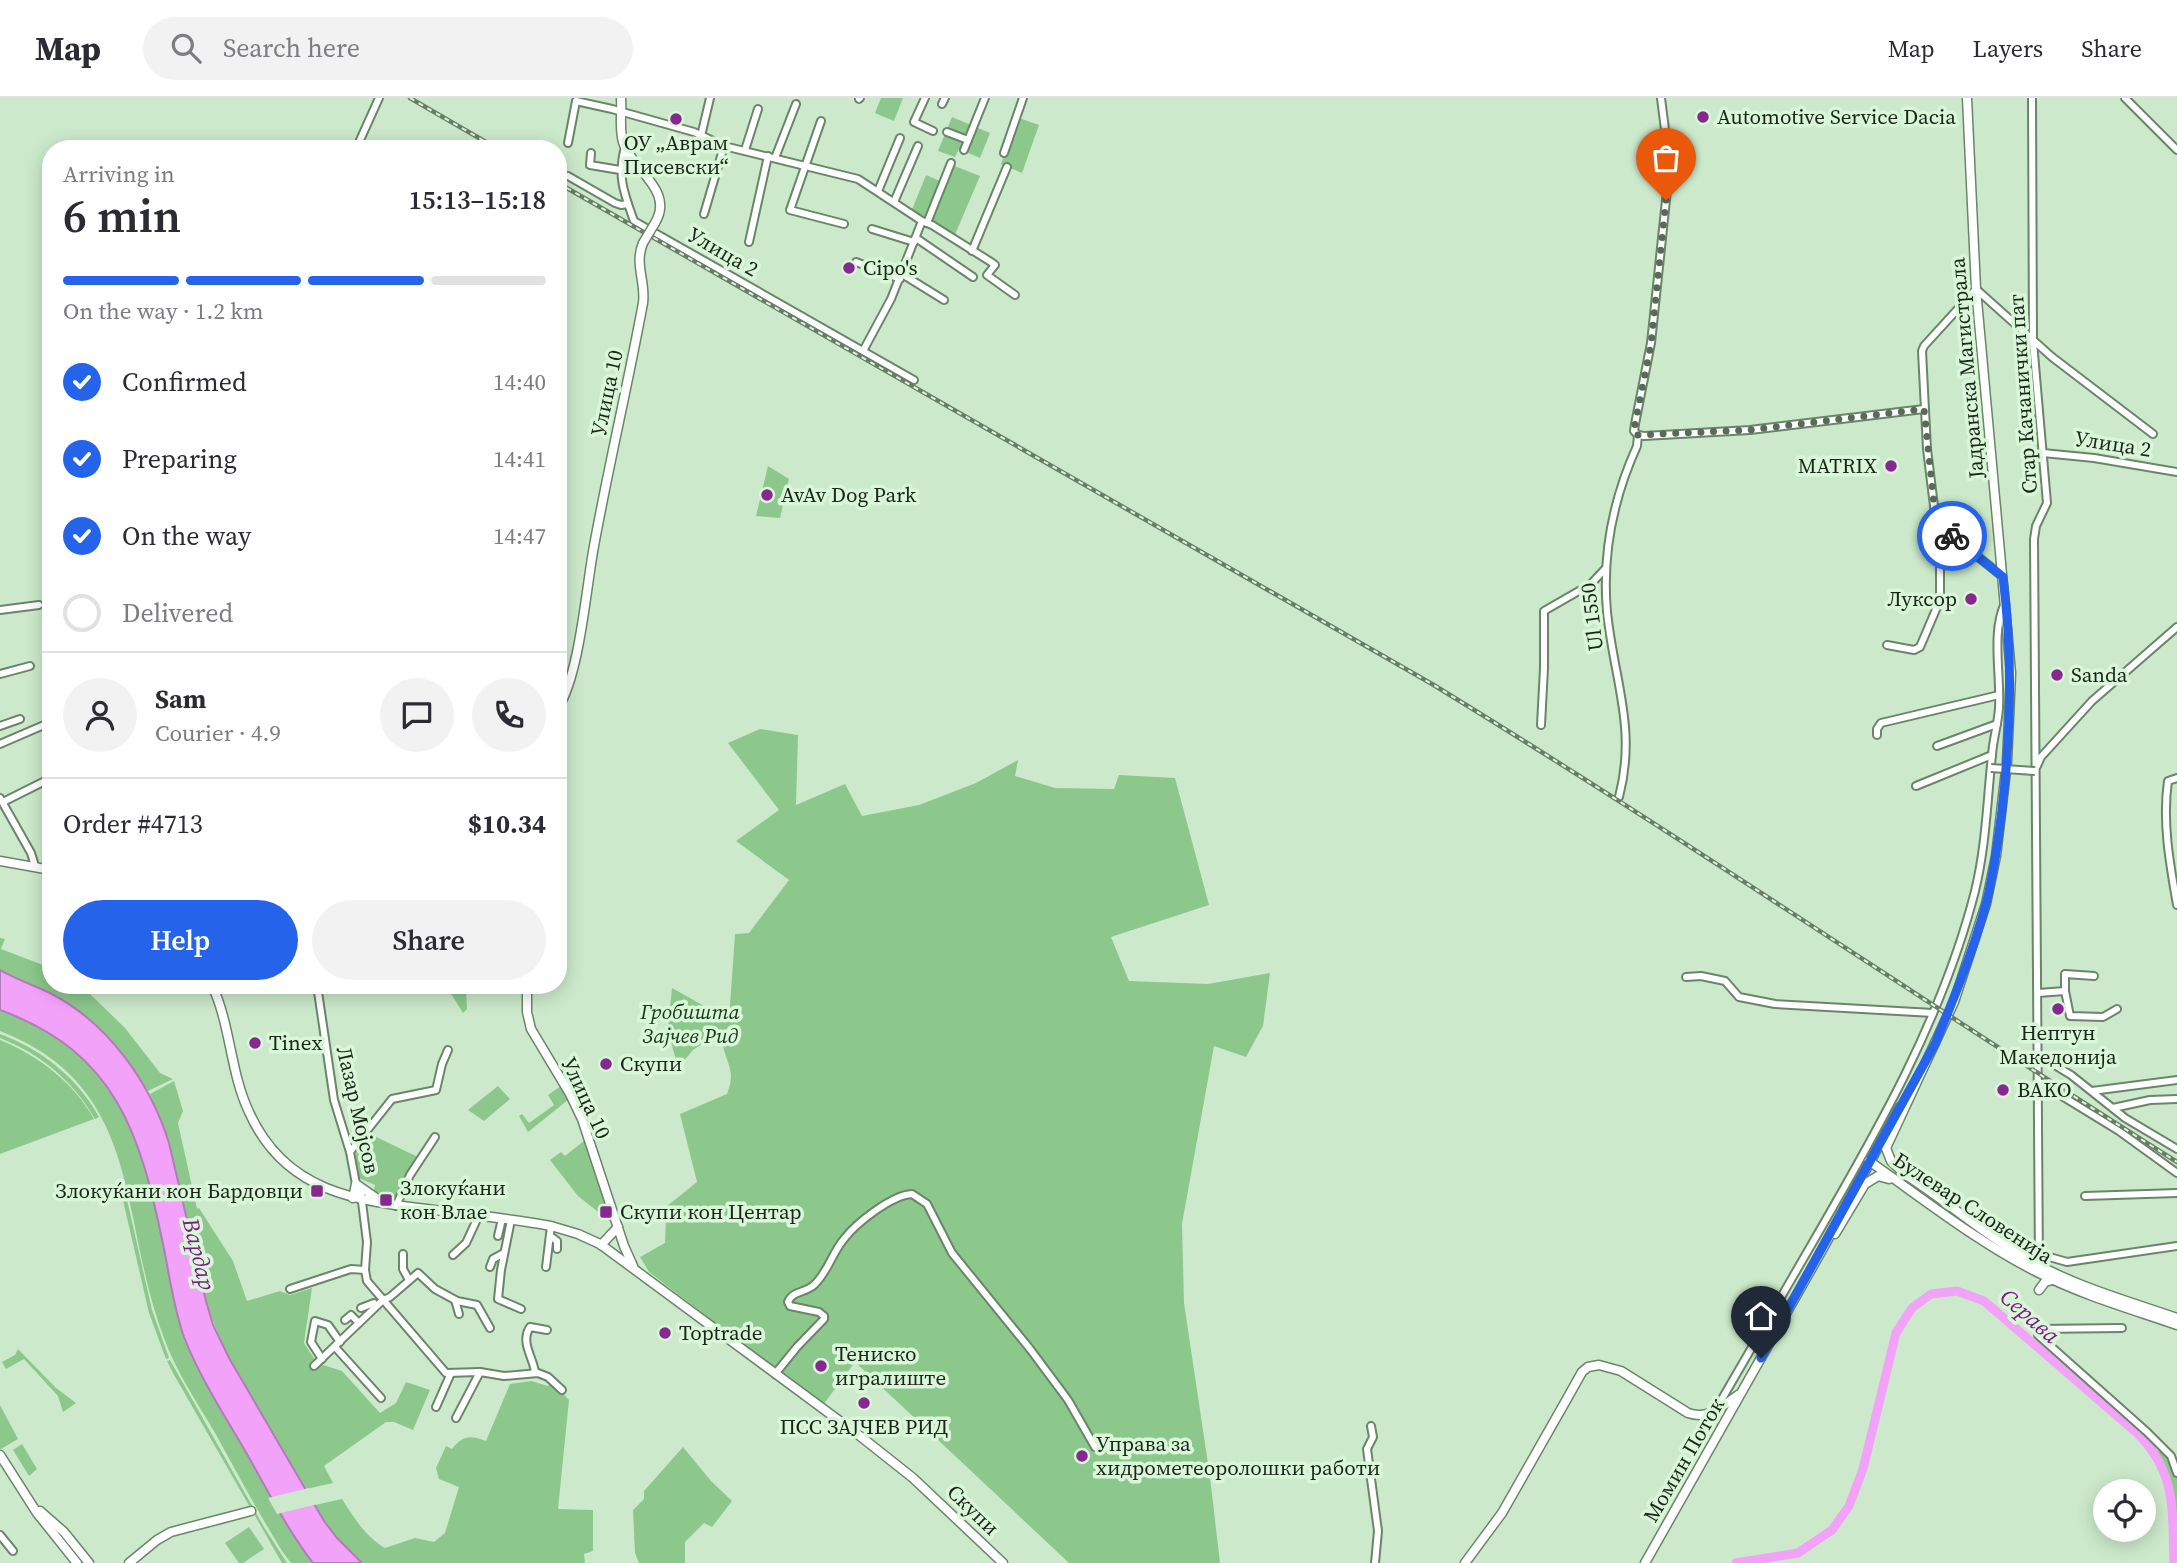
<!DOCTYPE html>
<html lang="en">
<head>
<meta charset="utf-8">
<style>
	:root { --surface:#fff; --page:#f2f2f3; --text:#2b2b33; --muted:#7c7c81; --line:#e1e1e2; --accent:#2563eb }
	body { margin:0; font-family:"Source Serif 4",serif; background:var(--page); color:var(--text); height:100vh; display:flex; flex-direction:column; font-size:26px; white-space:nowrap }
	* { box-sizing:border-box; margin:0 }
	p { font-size:23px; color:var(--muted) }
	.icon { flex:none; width:38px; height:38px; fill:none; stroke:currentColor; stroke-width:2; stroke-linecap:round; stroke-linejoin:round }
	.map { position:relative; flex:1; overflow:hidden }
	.panel { position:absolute; left:42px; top:42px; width:525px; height:854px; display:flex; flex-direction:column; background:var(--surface); border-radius:28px; box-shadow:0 4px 18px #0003 }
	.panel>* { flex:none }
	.tools { position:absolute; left:2093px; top:1381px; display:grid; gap:14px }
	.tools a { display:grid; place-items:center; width:63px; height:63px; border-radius:50%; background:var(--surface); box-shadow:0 4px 18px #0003; font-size:35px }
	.pin { position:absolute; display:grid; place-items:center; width:60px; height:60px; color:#fff; margin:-72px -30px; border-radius:50% 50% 50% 0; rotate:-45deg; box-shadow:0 0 7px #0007 }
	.pin .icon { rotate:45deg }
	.courier { position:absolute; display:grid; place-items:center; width:70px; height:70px; margin:-35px; border:5px solid #2563eb; border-radius:50%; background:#fff; color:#222; box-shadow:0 2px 9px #0007 }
	.summary em { font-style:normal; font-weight:600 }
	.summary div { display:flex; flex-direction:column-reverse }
	.summary { display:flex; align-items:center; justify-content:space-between; height:119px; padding:0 21px }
	h1 { font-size:46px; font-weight:600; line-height:52px }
	.bar { display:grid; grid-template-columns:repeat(4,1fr); gap:10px 7px; align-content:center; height:84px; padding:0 21px }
	.bar i { height:9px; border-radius:5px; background:var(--line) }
	.bar .selected { background:var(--accent) }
	.bar p { grid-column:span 4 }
	.line { display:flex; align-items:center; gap:18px; padding:0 21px; border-top:2px solid var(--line) }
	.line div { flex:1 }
	.round { display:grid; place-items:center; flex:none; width:74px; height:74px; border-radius:37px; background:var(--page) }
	ol { padding:0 21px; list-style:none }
	li { display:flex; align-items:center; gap:21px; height:77px }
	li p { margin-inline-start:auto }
	li .icon { padding:7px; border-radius:50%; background:var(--accent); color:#fff; stroke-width:4 }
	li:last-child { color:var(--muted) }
	li i { width:38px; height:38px; border:4px solid var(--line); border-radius:50% }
	.action { display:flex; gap:14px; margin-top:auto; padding:14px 21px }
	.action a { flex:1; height:80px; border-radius:42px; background:var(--accent); color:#fff; font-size:28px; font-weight:600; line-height:80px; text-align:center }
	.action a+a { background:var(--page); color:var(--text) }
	header { display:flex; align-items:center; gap:42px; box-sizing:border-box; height:98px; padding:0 35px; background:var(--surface); border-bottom:2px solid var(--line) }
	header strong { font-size:33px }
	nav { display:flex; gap:38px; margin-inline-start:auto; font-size:24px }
	.search { width:490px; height:63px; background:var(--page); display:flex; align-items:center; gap:18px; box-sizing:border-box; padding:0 24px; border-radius:38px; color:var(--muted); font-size:26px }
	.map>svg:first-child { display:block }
</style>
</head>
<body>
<header>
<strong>Map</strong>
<div class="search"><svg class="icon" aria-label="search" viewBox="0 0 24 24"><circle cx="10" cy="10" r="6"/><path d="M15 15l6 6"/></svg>Search here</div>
<nav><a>Map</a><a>Layers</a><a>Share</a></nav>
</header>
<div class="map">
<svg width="2177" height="1465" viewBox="0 0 2177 1465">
	<rect width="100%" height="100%" fill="#cceacb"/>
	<g fill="#8cc88b">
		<polygon points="881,0 903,0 894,23 875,15"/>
		<polygon points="952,19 990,35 980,60 959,51 955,59 938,53"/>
		<polygon points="1019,20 1039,27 1022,75 1001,66"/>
		<polygon points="952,67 980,78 954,139 929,123"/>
		<polygon points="926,77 942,84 927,122 923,122 911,114"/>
		<polygon points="768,368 789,381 780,420 756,418"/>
		<path d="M760,631l38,6 -2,70 49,-21 17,32 57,-11 57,-22 42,-23 -3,16 40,12 59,1 5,-14 56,3 34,127 -98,32 18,44 79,3 62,-11 -7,53 -17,31 -32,-11 -32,178 2,79 26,174 10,86h-151l-214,-201 -32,43 -174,-133 -9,-15 25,-14 1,-26 -4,-7 35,-28 -17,-68 47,-20c10,-26 -2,-30 -5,-54l-11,-2 -18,12 -15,18 -10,-38 4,-42 57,32 6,-86 14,-1 40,-53 -53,-39 43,-31 -51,-67z"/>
		<polygon points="0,840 5,841 1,851 51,870 51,887 79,887 89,895 125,930 160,975 173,981 148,993 122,956 102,934 0,872"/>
		<polygon points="449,887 482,887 468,887 466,891 467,911 463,915 450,894"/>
		<path d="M0,912c118,43 141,126 164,239 6,30 10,60 20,88 16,41 41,79 63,117 21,37 40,75 66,109h-22l-9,-12c-24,-39 -46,-80 -68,-120 -18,-30 -38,-60 -50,-93 -46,-119 -19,-251 -164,-307z"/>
		<path d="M0,936c41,15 78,44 99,83l-4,2c-22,-38 -54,-65 -95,-81z"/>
		<path d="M0,942c39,16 73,42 94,79l-94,35z"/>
		<path d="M174,983l9,30 -5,12 19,86 2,-1 34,53 14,40 33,-10 10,4 22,-7 -8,55 13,20 25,8 38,42 16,-10 10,-21 24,8 -17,40 -19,-8h-8l-62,44 9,17 -27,6c-36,-61 -79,-121 -100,-188l-37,-158 -19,-49z"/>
		<polygon points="498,988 510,1001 484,1023 468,1012"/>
		<polygon points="561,988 568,1002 528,1034 519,1018 522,1016 529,1025 554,1007 548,997"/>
		<path d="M368,1035l52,25 -21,42 -26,-6 2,-9 -16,-7c-8,-18 -3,-30 9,-45z"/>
		<polygon points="585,1042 612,1125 578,1098 550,1062 561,1054 565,1058"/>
		<polygon points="123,1084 152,1212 169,1260 166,1261 149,1215 119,1085"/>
		<polygon points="18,1251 56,1290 76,1305 63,1314 58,1298 24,1261 6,1271 2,1264 15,1257"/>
		<polygon points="170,1262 264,1429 287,1465 282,1465 173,1275 167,1263"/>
		<path d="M531,1283l17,5 4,-4 17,18 -11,109 35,1v41l-9,3 1,9h-223c-20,-16 -35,-36 -47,-58l27,-6c13,20 23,37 43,49l30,-10 19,4 11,-9 14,-46 -20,-8 -3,-11 10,-22 6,3c11,-14 18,-14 34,-8l24,-57z"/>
		<polygon points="0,1307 18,1341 1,1351 0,1351"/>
		<polygon points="22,1346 37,1371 29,1378 13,1352"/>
		<polygon points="683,1349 711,1383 732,1403 712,1429 704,1425 685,1444 685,1465 639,1465 635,1455 633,1412 644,1401 644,1393"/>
		<polygon points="2153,1351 2171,1358 2177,1375 2177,1465 2174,1465 2167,1380 2164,1368"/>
		<polygon points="249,1429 264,1451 243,1465 239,1465 225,1445"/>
	</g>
	<path fill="#f3a2fa" stroke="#b27cb7" stroke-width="2" d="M0,872c16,9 33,15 50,23 58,30 100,89 119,150l37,158 7,24 16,33 95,163 13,17 25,25h-49c-26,-34 -45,-72 -66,-109 -22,-38 -47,-76 -63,-117 -10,-28 -14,-58 -20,-88 -23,-113 -46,-196 -164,-239z"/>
	<polygon fill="#cceacb" points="309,1390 318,1406 277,1416 268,1400"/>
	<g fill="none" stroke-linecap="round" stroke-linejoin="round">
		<path stroke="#f3a2fa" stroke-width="9" d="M1736,1465l62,-10 34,-23 17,-24 14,-37 33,-136 16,-25 19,-14 26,-3 27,10 152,131c41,40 36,77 38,131"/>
		<defs>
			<g id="minor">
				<polyline points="925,0 914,24 933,33"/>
				<polyline points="1661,0 1668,55 1668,83 1651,245 1635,326 1634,333 1638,337 1644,338 1750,332 1924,311"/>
				<polyline points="2032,0 2033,244 2047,405 2036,428 2034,441 2039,1171"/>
				<polyline points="2125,0 2177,52"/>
				<polyline points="859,1 860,0"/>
				<polyline points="942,6 945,0"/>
				<polyline points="821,23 790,112 844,126"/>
				<polyline points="947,34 968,42"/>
				<polyline points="701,38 710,0"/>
				<polyline points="568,45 576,3 612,11 694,34 724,48 858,81 922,123 932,127 991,164 995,167 987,177 1015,197"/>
				<path d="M625,49c-8,30 -1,46 9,74l280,159"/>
				<polyline points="356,51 379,0"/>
				<polyline points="745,52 758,11"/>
				<polyline points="964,52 985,0"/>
				<polyline points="591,55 590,67 620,72"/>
				<polyline points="1004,55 1023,0"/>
				<polyline points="775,60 796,6"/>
				<polyline points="568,78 615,105 621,107 628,106"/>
				<polyline points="878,93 900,40"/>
				<polyline points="894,104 918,48"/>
				<polyline points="704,116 724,48"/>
				<polyline points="927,125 951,65"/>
				<polyline points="872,131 914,144"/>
				<polyline points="916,140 973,179"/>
				<polyline points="749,144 768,58"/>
				<polyline points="972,153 1007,69"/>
				<polyline points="856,164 900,181"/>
				<polyline points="902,176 944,202"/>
				<polyline points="863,253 891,201 922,123"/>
				<polyline points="2043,355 2094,360 2177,374"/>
				<polyline points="2002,478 1952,438 1935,416 1927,351 1922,253 1924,248 1976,191 2052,259 2153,336"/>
				<polyline points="0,512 39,507"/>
				<polyline points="1887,547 1914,552 1920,549 1940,502 1940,470 1952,438"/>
				<polyline points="0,576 30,568"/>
				<polyline points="1541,627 1544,570 1544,513 1591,486 1605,471"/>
				<polyline points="0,628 20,621"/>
				<polyline points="1877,637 1877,631 1881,625 1999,597"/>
				<polyline points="0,646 51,624"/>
				<polyline points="1937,648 1997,626"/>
				<polyline points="2037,668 2041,659 2092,603 2177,529"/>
				<path d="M2177,680l-9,3c-6,41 2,84 9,124"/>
				<polyline points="1916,688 1992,657"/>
				<path d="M1619,699c18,-69 -5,-117 -12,-185 -5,-57 6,-113 30,-166l1,-11"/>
				<polyline points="0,700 31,755 35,768"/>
				<polyline points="3,704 51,680"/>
				<polyline points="2094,878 2065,876 2065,893 2070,918 2103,919 2117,911"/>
				<polyline points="1686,879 1701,878 1725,883 1739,899 1775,906 1933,915"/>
				<polyline points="317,887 334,1002 350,1054 356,1086 361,1096 367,1144 365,1172 367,1183 446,1275 480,1274 504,1278 538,1275 548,1279 562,1292"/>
				<polyline points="2038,895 2065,893"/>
				<polyline points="2038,957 2071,977 2125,1020 2177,1051"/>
				<polyline points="2039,984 2119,1033 2177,1075"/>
				<polyline points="2092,993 2177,982"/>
				<polyline points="2113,1010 2150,1002 2177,1001"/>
				<polyline points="350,1054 392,1001 436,992 442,966 448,952"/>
				<polyline points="2085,1098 2177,1095"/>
				<polyline points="396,1108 410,1077 435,1039"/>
				<polyline points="511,1122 501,1172 498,1201 521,1211"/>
				<polyline points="498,1138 502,1121"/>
				<polyline points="550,1138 557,1143 557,1151"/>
				<polyline points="403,1156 403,1171 409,1182"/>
				<polyline points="2039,1156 2067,1164 2177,1148"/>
				<polyline points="453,1157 466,1145 479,1117"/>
				<polyline points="490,1169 493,1161 504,1155"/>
				<polyline points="546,1169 551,1128"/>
				<polyline points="290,1191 351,1171 365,1172"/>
				<polyline points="455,1202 459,1216"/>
				<polyline points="361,1210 374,1205"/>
				<polyline points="345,1222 351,1217 359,1225"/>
				<polyline points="2038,1231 2122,1230"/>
				<polyline points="2038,1237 2147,1334 2171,1358 2177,1375"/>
				<polyline points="335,1249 381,1300"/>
				<polyline points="322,1261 311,1244 315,1223 328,1227 340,1244"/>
				<polyline points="314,1268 383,1202 390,1199 418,1175 435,1191 457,1203 477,1207 490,1230"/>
				<path d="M535,1274c-2,-15 -15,-30 -5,-45l17,3"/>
				<path d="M775,1276l22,-27 27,-28v-3l-5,-4 -29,-6 -2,-4c4,-11 17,-9 26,-17 14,-13 18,-32 30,-46 12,-16 48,-44 68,-45l15,10 25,49 78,96 38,51 27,47"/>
				<polyline points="436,1309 451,1275"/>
				<path d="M1715,1313c33,-56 65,-113 98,-169 65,-112 130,-225 162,-351 11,-45 12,-90 17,-136 1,-16 6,-31 7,-47 2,-33 -8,-76 6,-105"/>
				<polyline points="456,1320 480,1274"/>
				<polyline points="1371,1328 1373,1339 1367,1351 1378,1433 1375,1465"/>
				<polyline points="0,1437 13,1453"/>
			</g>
			<g id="tertiary">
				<path d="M621,0c1,14 -2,31 2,44 9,28 52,48 32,81"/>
				<path d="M558,610c22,-35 28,-120 36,-162 15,-82 34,-162 49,-243 3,-21 -9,-39 0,-60"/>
				<polyline points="0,763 51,772"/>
				<path d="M212,887c19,41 18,87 37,127 36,81 108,89 186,98 39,5 78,9 116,16l27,8 22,10 260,192 53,42 90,85"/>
				<polyline points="527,887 527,914 531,931 570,996 582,1021 624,1148 633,1168"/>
				<path d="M1869,1063c56,39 111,83 172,113 44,22 90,35 136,51"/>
				<path d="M1903,1075c41,26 78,59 119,83 48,29 103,44 155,62"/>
				<polyline points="1907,1078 1891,1063 1886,1050 1954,904 1986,806 1996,758 2007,664 2011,575 1976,191 1967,0"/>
				<polyline points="353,1100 356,1086 379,1102"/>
				<polyline points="1835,1136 1865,1086 1878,1078 1889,1081"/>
				<polyline points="601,1147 618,1129"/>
				<polyline points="2024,1159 2033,1157 2039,1148"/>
				<polyline points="2039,1192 2045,1184 2052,1182"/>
				<polyline points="0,1357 37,1415 77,1465"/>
				<polyline points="40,1413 64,1434 89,1465"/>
				<polyline points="129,1465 157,1442 171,1434 251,1413"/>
				<path d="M1465,1465l37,-50 66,-116 14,-25 6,-5 11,-2 22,6 67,42c21,7 33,-6 50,-18"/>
				<polyline points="1645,1465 1822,1152 1900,1009"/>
			</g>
		</defs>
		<use href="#minor" stroke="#6a8569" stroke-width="10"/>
		<use href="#tertiary" stroke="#6a8569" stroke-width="11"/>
		<use href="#minor" stroke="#fff" stroke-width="6"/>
		<use href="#tertiary" stroke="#fff" stroke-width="8"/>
		<defs>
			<g id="rail">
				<polyline points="410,0 498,51"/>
				<path d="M558,85l874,501c252,154 496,321 745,478"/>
			</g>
		</defs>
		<use href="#rail" stroke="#697c68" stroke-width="4.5"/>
		<use href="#rail" stroke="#d9f7d8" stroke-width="2" stroke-dasharray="5" stroke-linecap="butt"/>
		<defs>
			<polyline id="minor-bridge" points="1991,670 2035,673"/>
			<polyline id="tertiary-bridge" points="643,145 655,125"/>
		</defs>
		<use href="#minor-bridge" stroke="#6a8569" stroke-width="10" stroke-linecap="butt"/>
		<use href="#tertiary-bridge" stroke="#6a8569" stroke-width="11" stroke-linecap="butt"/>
		<use href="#minor-bridge" stroke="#fff" stroke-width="6"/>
		<use href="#tertiary-bridge" stroke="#fff" stroke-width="8"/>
	</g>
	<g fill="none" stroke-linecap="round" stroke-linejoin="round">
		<polyline stroke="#596a58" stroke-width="7" stroke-dasharray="0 12.6" points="1666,102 1651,246 1635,326 1634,333 1637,337 1750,332 1924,311 1935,416 1952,438"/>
		<path stroke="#2563eb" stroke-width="9" d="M1761,1260l174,-314c19,-46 38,-92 51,-140 8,-31 12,-62 16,-94 9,-78 11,-155 1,-233l-51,-41"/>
	</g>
	<g fill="#872790" stroke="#d9f7d8" stroke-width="2.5">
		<circle cx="1703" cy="19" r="7"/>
		<circle cx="676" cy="21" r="7"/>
		<circle cx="849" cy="170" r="7"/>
		<circle cx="1891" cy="368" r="7"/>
		<circle cx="767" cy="397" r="7"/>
		<circle cx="1971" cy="501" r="7"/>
		<circle cx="2057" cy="577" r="7"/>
		<circle cx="2058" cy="911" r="7"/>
		<circle cx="255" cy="945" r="7"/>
		<circle cx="606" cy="966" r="7"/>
		<circle cx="2003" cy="992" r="7"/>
		<rect x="310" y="1086" width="14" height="14" rx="3.5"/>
		<rect x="379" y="1095" width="14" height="14" rx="3.5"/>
		<rect x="599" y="1107" width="14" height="14" rx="3.5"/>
		<circle cx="665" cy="1235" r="7"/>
		<circle cx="821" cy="1268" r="7"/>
		<circle cx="864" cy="1305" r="7"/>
		<circle cx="1082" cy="1358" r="7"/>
	</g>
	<g text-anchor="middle" stroke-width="7" stroke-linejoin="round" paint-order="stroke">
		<g font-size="21" fill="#1b251a" stroke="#d9f7d8" text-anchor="start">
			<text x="1717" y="26">Automotive Service Dacia</text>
			<text x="676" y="52" text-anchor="middle">ОУ „Аврам<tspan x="676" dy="24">Писевски“</tspan></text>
			<text x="863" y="177">Cipo's</text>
			<text x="1877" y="375" text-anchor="end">MATRIX</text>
			<text x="781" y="404">AvAv Dog Park</text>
			<text x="1957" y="508" text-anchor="end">Луксор</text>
			<text x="2071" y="584">Sanda</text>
			<text x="2058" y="942" text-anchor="middle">Нептун<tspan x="2058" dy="24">Македонија</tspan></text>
			<text x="269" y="952">Tinex</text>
			<text x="620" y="973">Скупи</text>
			<text x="2017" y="999">BAKO</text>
			<text x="400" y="1097">Злокуќани<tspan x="400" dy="24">кон Влае</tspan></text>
			<text x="303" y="1100" text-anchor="end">Злокуќани кон Бардовци</text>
			<text x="620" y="1121">Скупи кон Центар</text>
			<text x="679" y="1242">Toptrade</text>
			<text x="835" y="1263">Тениско<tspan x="835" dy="24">игралиште</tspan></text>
			<text x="864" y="1336" text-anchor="middle">ПСС ЗАЈЧЕВ РИД</text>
			<text x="1096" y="1353">Управа за<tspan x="1096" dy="24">хидрометеоролошки работи</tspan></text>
		</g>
		<g font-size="21" fill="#1b251a" stroke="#d9f7d8">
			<text transform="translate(723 154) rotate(30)" y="7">Улица 2</text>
			<text transform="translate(1967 270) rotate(-95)" y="7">Јадранска Магистрала</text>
			<text transform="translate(607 295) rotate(-78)" y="7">Улица 10</text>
			<text transform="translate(2023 296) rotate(-94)" y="7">Стар Качанички пат</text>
			<text transform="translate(2113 346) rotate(9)" y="7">Улица 2</text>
			<text transform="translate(1592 519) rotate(-97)" y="7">Ul 1550</text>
			<text transform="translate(586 1000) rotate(65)" y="7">Улица 10</text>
			<text transform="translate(358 1012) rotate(77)" y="7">Лазар Мојсов</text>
			<text transform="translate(1973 1110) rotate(33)" y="7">Булевар Словенија</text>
			<text transform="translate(1684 1362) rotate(-60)" y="7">Момин Поток</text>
			<text transform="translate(973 1412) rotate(44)" y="7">Скупи</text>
		</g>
		<g font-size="21" font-style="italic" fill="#153816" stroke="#d9f7d8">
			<text x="690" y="921">Гробишта<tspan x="690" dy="24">Зајчев Рид</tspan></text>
		</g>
		<g font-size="23" font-style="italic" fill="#7c1c85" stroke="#d9f7d8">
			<text transform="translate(199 1156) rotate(76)" y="8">Вардар</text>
			<text transform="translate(2030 1218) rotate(41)" y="8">Серава</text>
		</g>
	</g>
</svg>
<div class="tools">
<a><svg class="icon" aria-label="locate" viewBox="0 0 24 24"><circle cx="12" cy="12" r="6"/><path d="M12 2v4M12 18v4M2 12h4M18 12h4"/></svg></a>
</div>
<div class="pin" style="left:1666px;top:102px;background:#ea580c"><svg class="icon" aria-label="bag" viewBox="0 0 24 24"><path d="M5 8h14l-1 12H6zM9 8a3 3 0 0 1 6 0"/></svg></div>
<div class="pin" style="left:1761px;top:1260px;background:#1f2937"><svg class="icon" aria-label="home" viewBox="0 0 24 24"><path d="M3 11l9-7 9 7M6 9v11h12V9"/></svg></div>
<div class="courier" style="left:1952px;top:438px"><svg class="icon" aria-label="bike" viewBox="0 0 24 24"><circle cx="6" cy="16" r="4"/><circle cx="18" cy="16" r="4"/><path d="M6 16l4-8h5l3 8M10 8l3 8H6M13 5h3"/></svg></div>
<section class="panel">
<div class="summary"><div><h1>6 min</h1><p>Arriving in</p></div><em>15:13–15:18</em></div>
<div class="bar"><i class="selected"></i><i class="selected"></i><i class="selected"></i><i></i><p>On the way · 1.2 km</p></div>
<ol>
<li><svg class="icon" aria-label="check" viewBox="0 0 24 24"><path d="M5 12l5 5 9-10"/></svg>Confirmed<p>14:40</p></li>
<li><svg class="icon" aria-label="check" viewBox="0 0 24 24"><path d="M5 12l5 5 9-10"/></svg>Preparing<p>14:41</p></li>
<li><svg class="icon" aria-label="check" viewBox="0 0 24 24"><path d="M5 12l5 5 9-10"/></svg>On the way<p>14:47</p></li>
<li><i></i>Delivered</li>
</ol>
<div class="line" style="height:126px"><a class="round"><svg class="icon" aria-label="person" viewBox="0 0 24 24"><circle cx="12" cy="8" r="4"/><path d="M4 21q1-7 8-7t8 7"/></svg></a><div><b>Sam</b><p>Courier · 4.9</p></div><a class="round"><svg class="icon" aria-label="chat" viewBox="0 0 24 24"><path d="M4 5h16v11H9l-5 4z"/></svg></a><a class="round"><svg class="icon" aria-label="phone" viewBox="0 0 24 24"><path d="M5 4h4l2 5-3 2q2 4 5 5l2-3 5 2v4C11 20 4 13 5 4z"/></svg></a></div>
<div class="line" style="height:91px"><div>Order #4713</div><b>$10.34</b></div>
<div class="action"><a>Help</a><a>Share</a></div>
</section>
</div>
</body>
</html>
